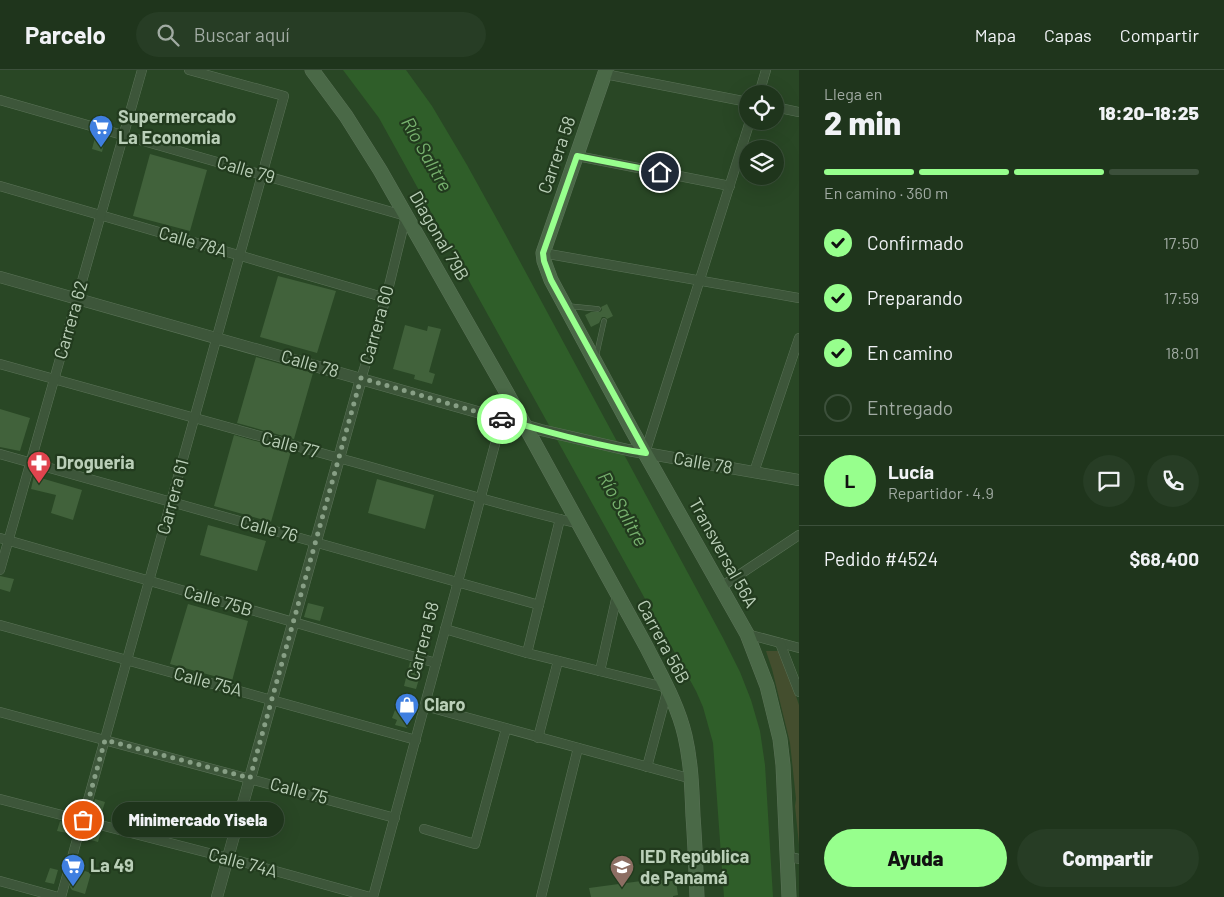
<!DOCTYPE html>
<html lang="es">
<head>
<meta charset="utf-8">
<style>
	:root { --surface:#1f351c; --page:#273d25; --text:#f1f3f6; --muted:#a1aba3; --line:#3c503b; --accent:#97ff8d }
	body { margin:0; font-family:Barlow,sans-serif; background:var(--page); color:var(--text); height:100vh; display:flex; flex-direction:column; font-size:19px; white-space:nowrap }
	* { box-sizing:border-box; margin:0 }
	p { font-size:16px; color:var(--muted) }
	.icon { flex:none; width:28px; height:28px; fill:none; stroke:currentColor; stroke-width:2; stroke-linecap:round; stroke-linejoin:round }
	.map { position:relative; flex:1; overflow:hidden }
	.panel { display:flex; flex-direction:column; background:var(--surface); width:425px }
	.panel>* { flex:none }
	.fabs { position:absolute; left:739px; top:15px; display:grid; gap:10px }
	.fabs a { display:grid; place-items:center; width:45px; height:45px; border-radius:50%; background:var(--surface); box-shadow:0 5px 20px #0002,0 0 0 1px var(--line); font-size:25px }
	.pin { position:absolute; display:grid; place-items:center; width:42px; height:42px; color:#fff; margin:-21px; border:2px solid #fff; border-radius:50%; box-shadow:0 1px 5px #0007 }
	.courier { position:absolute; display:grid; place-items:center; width:50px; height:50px; margin:-25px; border:4px solid #97ff8d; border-radius:50%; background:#fff; color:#222; box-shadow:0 1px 6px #0007 }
	.bubble { position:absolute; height:35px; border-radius:18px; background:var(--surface); box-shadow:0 5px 20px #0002,0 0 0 1px var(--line); font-size:16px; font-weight:800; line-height:35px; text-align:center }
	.headline em { font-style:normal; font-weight:800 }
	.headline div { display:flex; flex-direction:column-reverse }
	.headline { display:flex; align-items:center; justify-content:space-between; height:85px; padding:0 25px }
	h1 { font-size:32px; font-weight:800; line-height:38px }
	.bar { display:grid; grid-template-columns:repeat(4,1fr); gap:8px 5px; align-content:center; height:60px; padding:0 25px }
	.bar i { height:6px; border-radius:4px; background:var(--line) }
	.bar .current { background:var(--accent) }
	.bar p { grid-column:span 4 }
	.line { display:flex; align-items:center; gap:12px; padding:0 25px; border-top:1px solid var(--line) }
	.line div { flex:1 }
	.round { display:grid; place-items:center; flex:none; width:52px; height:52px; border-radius:26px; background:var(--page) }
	ol { padding:0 25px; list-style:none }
	li { display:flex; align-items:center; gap:15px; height:55px }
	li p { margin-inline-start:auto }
	li .icon { padding:5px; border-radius:50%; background:var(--accent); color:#111; stroke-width:4 }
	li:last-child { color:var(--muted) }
	li i { width:28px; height:28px; border:2px solid var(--line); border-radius:50% }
	.action { display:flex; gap:10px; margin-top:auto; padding:10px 25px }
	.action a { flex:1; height:58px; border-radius:30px; background:var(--accent); color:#111; font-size:20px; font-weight:800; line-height:58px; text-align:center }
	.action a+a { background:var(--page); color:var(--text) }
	header { display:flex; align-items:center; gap:30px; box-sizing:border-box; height:70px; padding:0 25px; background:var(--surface); border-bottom:1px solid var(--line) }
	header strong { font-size:24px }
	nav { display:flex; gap:28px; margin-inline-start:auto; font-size:18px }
	.search { width:350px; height:45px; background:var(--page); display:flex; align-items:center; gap:12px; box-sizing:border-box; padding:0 18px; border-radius:28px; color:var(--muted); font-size:19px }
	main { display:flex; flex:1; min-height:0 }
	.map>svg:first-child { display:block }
</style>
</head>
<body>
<header>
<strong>Parcelo</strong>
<div class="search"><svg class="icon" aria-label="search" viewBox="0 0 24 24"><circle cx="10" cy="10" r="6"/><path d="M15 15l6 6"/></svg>Buscar aquí</div>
<nav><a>Mapa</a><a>Capas</a><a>Compartir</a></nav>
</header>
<main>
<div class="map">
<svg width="799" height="827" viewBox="0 0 799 827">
	<rect width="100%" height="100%" fill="#294725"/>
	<polygon fill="#444e2e" points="766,581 781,581 799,635 799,775 795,736 796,729 790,673 772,599"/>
	<polygon fill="#2f5e29" points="343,0 406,0 432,36 467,95 504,162 723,568 740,602 751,630 760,661 765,695 773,827 724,827 713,673 703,637 696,621 379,48"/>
	<g fill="#41623b">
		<polygon points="96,64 103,70 104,73 102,82 92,79"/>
		<polygon points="150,84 207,100 190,161 133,146"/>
		<polygon points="278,206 336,221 317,283 260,267"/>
		<polygon points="607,234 613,246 607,249 605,247 602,247 599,253 591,257 585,245 591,242 600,242 602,240 601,237"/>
		<polygon points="405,255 427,261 428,256 441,259 429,302 435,304 432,314 414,309 415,305 393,299"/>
		<polygon points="256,287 313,303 294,369 237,353"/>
		<polygon points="0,339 30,348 20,381 0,377"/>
		<polygon points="234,365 291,381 271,452 214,436"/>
		<polygon points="34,406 82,420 73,450 51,443 56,425 31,419"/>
		<polygon points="377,409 434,425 425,459 368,443"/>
		<polygon points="208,455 266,471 257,501 200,485"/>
		<polygon points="0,506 14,509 10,522 0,519"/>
		<polygon points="308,533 324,537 320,551 304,547"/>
		<polygon points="188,534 248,551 232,611 170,594"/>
		<polygon points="410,592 423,596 416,619 404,616"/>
		<polygon points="395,640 412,645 407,658 395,655 397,650 392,648"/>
		<polygon points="95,729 105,732 100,748 92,740"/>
		<polygon points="60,751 69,753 67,763 57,761"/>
		<polygon points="87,758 101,761 98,772 84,768"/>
		<polygon points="50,798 58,800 54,814 45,812"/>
		<polygon points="76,798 91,803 85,824 72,820 70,817"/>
		<polygon points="671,807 671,811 676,811 678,825 673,826 673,827 591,827 589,818"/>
	</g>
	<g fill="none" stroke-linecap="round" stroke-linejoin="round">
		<defs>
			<g id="service">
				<polyline points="568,236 598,239"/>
				<polyline points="596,287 604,251"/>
			</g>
			<g id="minor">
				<polyline points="605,4 748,32"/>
				<polyline points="759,24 766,0"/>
				<polyline points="0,30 406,146 386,228 361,309"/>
				<polyline points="775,37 799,42"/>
				<polyline points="577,86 730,116"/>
				<polyline points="0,116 386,228"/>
				<polyline points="543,183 799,228"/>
				<path d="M0,294c113,32 226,62 339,94 80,22 159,47 241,66"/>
				<polyline points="645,383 750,51"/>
				<polyline points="0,384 539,535"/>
				<polyline points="754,402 799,268"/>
				<polyline points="0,468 436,593"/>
				<polyline points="0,500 142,0"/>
				<polyline points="721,517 799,465"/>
				<polyline points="0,555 416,670"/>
				<polyline points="445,559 527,583 668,618 647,697"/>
				<polyline points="747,564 799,578"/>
				<polyline points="780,573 799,622"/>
				<polyline points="527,583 560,449"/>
				<polyline points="600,601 617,525"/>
				<polyline points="425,636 692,709"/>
				<polyline points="0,642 395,748"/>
				<polyline points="538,668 558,591"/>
				<polyline points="0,729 228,788 370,827"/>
				<polyline points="424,759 475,774 506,659"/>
				<polyline points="786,786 799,789"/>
				<polyline points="0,811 58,827"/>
				<polyline points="61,827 284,26 189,0"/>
				<polyline points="373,827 508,326"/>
				<polyline points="541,827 578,678"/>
			</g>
			<g id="tertiary">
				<polyline points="0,207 541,360 628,380 799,410"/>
				<polyline points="217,827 361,309"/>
			</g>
			<g id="secondary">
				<path d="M312,0l34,46 34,54 127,223 140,255c14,28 31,57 38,88 6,26 7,53 8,80 2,27 3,54 4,81"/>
				<polyline points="606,0 543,183 544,191 551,210 633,362 747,564 767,616 780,669 783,695 789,827"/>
			</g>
		</defs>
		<use href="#service" stroke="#5b7358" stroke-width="5.5"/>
		<use href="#minor" stroke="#5b7358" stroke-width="10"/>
		<use href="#tertiary" stroke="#5b7358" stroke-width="12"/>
		<use href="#secondary" stroke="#5b7358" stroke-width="15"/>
		<use href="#service" stroke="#3d563a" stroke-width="4.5"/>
		<use href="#minor" stroke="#3d563a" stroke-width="9"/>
		<use href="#tertiary" stroke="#3d563a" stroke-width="11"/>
		<use href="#secondary" stroke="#4a6947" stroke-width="14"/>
	</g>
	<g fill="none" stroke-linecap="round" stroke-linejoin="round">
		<polyline stroke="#879f85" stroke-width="5" stroke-dasharray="0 9" points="83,750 105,670 250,708 361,308 502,349"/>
		<path stroke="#97ff8d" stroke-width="6" d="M502,349c47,13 95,27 144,34l-95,-173 -7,-19 -1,-8 34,-97 83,16"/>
	</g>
	<defs>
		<symbol id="supermarket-pin" viewBox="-11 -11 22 30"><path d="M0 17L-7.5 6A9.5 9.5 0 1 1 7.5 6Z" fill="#3f7fe0" stroke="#223b1e"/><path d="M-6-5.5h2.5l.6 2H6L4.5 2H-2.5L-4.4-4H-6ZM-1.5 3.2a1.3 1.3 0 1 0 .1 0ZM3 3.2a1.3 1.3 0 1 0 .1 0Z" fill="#fff"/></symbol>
		<symbol id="pharmacy-pin" viewBox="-11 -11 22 30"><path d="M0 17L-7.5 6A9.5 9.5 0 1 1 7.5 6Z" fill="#e0444e" stroke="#223b1e"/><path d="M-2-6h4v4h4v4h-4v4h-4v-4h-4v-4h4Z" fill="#fff"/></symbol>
		<symbol id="shop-pin" viewBox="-11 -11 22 30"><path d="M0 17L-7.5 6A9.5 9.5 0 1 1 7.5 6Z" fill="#3f7fe0" stroke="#223b1e"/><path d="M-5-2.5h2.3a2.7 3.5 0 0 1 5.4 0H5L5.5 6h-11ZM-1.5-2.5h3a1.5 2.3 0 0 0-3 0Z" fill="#fff"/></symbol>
		<symbol id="school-pin" viewBox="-11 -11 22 30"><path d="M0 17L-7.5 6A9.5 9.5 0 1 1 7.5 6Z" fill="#8d6e63" stroke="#223b1e"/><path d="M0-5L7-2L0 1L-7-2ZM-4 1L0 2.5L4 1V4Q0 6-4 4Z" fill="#fff"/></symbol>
	</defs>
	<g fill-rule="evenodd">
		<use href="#supermarket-pin" x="87" y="43" width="28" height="38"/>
		<use href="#pharmacy-pin" x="25" y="379" width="28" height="38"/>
		<use href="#shop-pin" x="393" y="621" width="28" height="38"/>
		<use href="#supermarket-pin" x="59" y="782" width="28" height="38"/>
		<use href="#school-pin" x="608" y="783" width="28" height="38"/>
	</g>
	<g text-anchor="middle" stroke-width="4.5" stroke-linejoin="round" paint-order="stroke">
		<g font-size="18" font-weight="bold" fill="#bacfb8" stroke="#223b1e" text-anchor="start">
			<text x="118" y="53">Supermercado<tspan x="118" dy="21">La Economia</tspan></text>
			<text x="56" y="399">Drogueria</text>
			<text x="424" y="641">Claro</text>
			<text x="640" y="793">IED República<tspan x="640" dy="21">de Panamá</tspan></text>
			<text x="90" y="802">La 49</text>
		</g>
		<g font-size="18" fill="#bacfb8" stroke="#223b1e">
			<text transform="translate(557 85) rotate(-71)" y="6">Carrera 58</text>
			<text transform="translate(246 100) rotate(16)" y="6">Calle 79</text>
			<text transform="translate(439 166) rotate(60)" y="6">Diagonal 79B</text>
			<text transform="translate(193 172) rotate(16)" y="6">Calle 78A</text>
			<text transform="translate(71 250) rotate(-74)" y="6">Carrera 62</text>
			<text transform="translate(377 255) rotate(-74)" y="6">Carrera 60</text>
			<text transform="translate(310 294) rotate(16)" y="6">Calle 78</text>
			<text transform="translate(290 375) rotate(15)" y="6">Calle 77</text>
			<text transform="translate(703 393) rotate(10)" y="6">Calle 78</text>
			<text transform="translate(173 427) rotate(-75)" y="6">Carrera 61</text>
			<text transform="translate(269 459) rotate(15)" y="6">Calle 76</text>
			<text transform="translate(723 483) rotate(61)" y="6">Transversal 56A</text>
			<text transform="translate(218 531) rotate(16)" y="6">Calle 75B</text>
			<text transform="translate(423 571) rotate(-75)" y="6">Carrera 58</text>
			<text transform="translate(663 572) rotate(62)" y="6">Carrera 56B</text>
			<text transform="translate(208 612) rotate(15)" y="6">Calle 75A</text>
			<text transform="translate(299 721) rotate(15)" y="6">Calle 75</text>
			<text transform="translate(243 793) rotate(15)" y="6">Calle 74A</text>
		</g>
		<g font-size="19" font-style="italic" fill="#77b16e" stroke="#223b1e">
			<text transform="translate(427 84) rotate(60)" y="7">Río Salitre</text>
			<text transform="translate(623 439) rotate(61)" y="7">Río Salitre</text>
		</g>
	</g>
</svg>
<div class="fabs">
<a><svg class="icon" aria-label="locate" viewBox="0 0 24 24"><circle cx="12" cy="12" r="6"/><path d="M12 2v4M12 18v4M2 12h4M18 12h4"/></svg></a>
<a><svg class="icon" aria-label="layers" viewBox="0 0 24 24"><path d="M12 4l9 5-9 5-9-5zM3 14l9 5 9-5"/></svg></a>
</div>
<div class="pin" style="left:83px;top:750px;background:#ea580c"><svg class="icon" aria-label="bag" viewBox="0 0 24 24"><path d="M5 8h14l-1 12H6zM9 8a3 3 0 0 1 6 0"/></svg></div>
<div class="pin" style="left:660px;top:102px;background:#1f2937"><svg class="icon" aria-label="home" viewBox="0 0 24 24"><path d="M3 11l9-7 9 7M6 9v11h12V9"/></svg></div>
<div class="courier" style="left:502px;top:349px"><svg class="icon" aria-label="car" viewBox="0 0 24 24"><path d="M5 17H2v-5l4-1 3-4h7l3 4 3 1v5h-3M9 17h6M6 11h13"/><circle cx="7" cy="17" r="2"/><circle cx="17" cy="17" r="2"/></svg></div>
<div class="bubble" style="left:112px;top:732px;width:172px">Minimercado Yisela</div>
</div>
<section class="panel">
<div class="headline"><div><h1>2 min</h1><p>Llega en</p></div><em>18:20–18:25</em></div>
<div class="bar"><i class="current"></i><i class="current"></i><i class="current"></i><i></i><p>En camino · 360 m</p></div>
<ol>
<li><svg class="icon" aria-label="check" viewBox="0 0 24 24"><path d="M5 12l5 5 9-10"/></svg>Confirmado<p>17:50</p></li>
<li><svg class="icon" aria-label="check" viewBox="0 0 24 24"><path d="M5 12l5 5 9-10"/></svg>Preparando<p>17:59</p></li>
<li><svg class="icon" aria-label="check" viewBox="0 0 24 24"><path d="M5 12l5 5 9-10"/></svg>En camino<p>18:01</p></li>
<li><i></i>Entregado</li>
</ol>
<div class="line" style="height:90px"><b class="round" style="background:var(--accent);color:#111">L</b><div><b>Lucía</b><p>Repartidor · 4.9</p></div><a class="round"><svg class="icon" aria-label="chat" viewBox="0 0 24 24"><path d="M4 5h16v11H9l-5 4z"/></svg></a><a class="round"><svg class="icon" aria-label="phone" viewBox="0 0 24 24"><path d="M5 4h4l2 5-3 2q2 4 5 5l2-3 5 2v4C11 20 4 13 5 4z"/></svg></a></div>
<div class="line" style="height:65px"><div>Pedido #4524</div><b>$68,400</b></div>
<div class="action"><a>Ayuda</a><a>Compartir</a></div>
</section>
</main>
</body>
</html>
